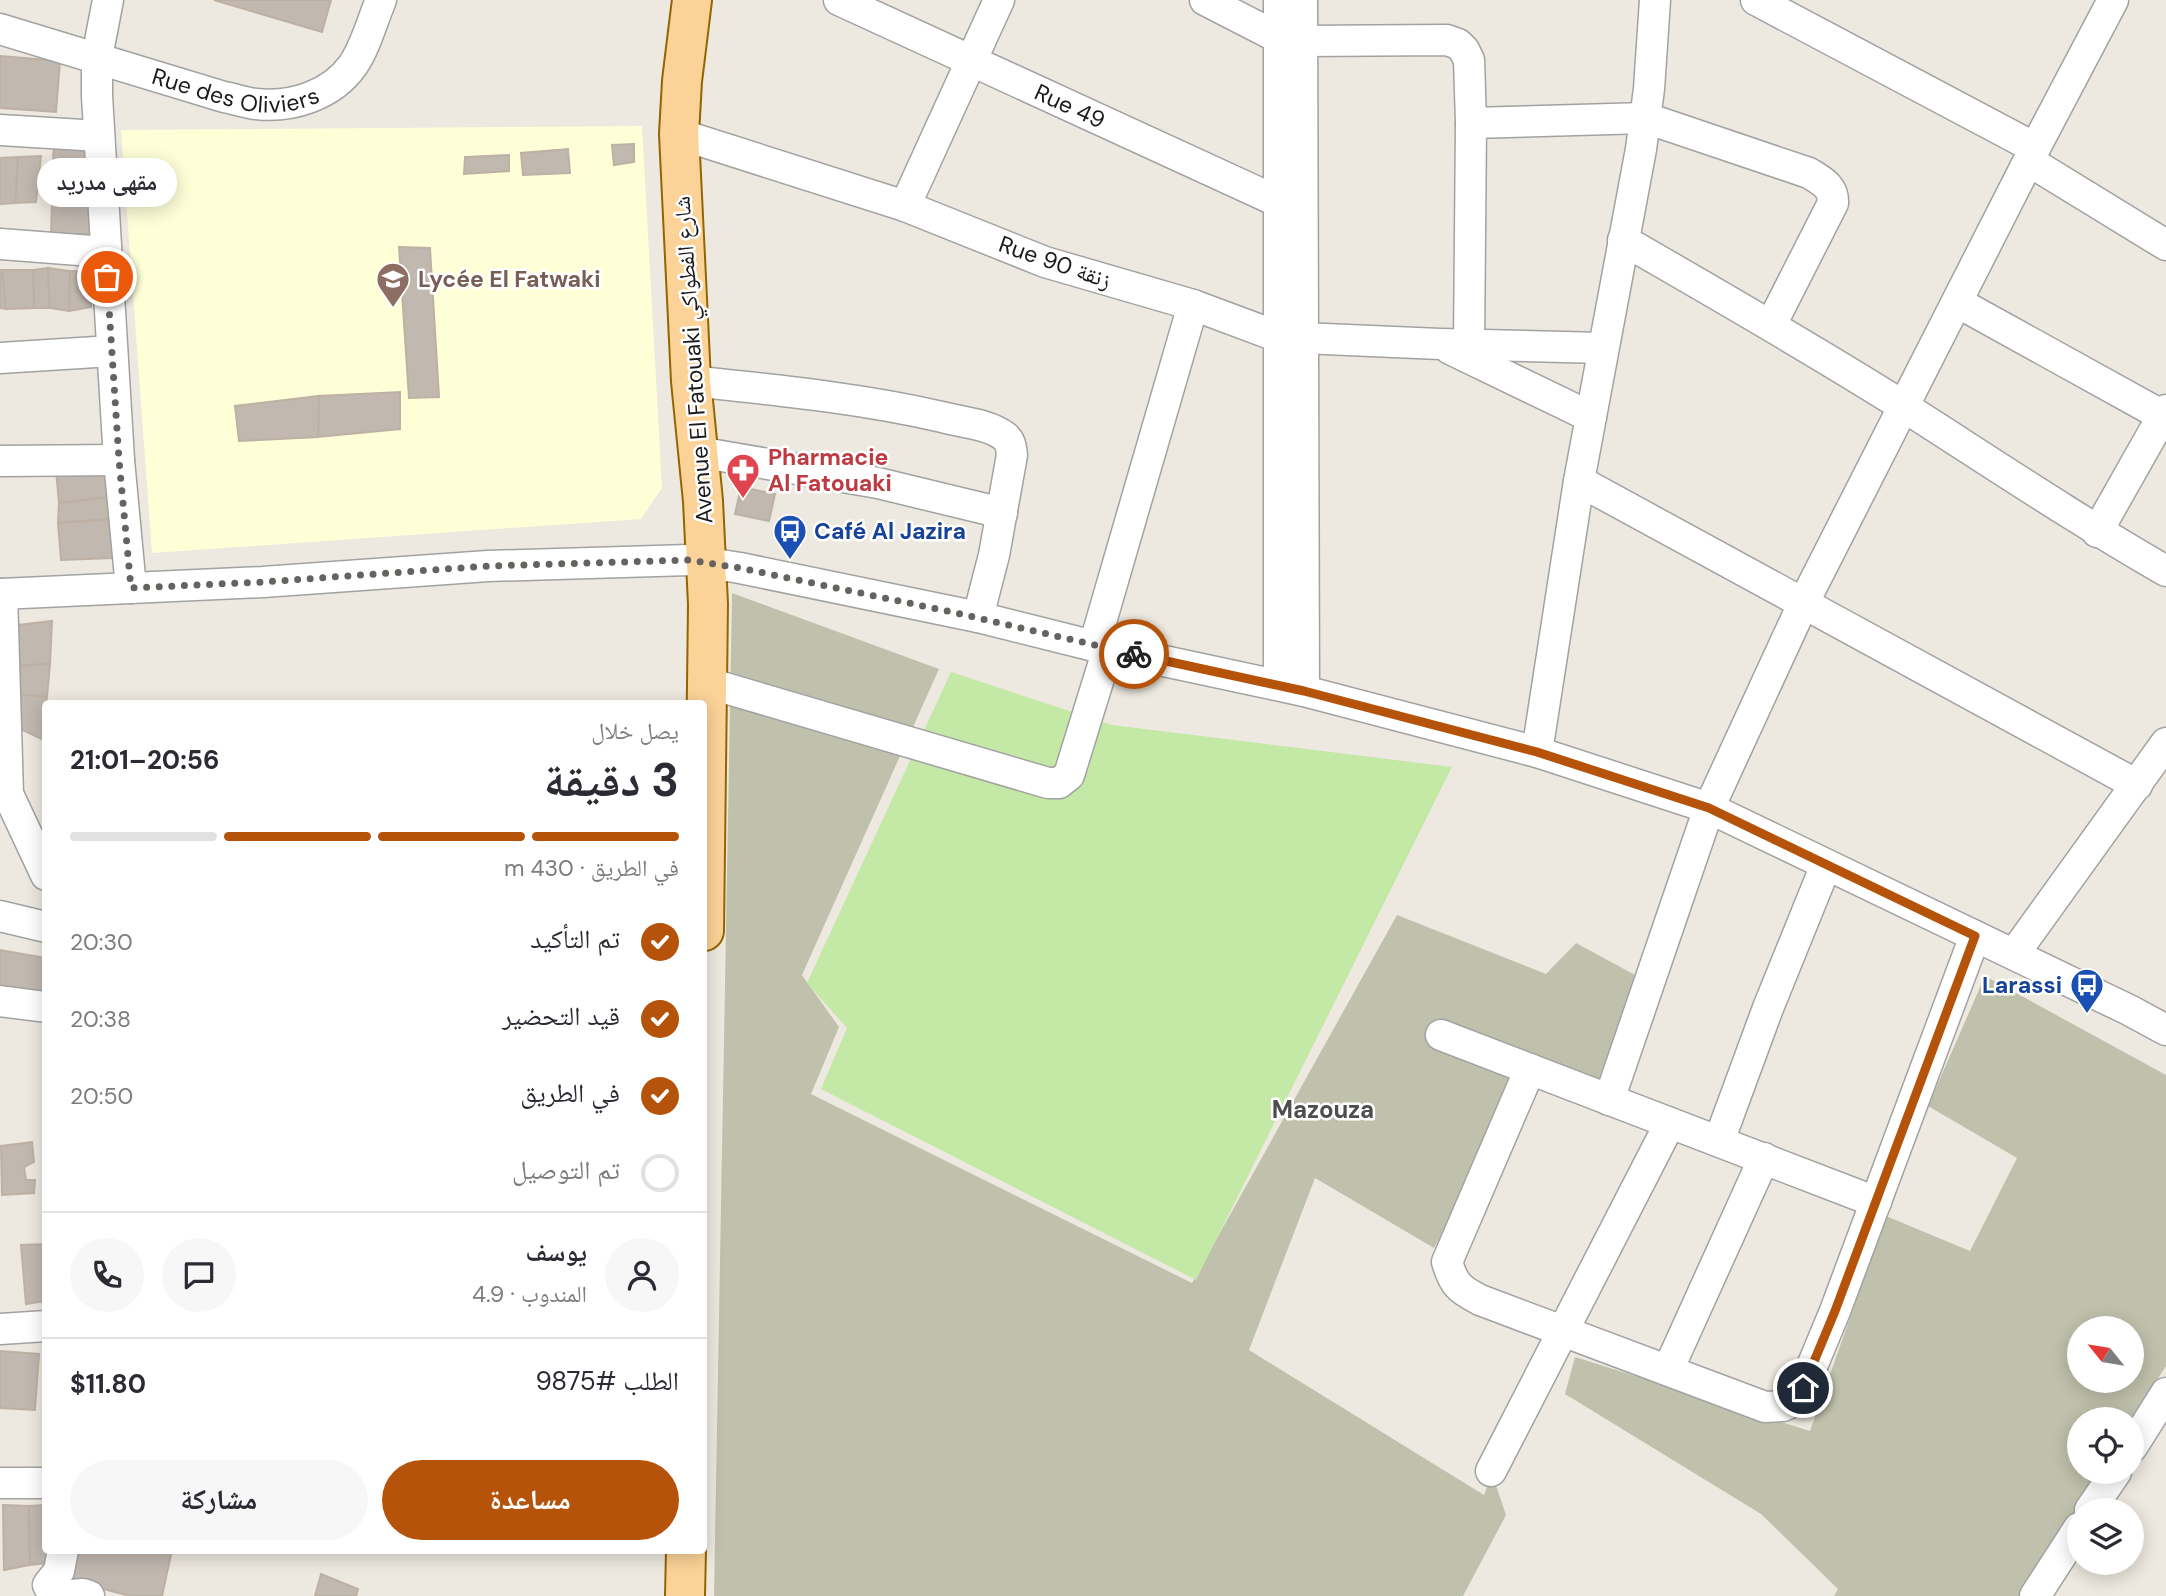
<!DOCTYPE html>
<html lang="ar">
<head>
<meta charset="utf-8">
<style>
	:root { --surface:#fff; --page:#f7f7f7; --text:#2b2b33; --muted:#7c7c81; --line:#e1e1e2; --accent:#b45309 }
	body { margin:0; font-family:"DM Sans","Noto Naskh Arabic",sans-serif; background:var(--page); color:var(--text); direction:rtl; height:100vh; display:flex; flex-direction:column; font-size:26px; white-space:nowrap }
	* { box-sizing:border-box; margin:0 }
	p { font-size:23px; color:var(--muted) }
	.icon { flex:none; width:38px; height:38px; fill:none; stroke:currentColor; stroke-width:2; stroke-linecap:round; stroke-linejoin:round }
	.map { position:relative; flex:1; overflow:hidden; direction:ltr }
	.side { position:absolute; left:42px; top:700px; width:665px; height:854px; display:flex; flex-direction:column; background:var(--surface); border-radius:7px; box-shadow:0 4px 18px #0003; direction:rtl }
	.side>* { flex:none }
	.needle { width:46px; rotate:300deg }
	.tools { position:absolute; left:2067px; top:1316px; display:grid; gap:14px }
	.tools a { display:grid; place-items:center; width:77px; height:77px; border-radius:50%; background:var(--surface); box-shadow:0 4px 18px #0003; font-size:35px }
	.pin { position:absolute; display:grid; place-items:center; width:60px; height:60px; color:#fff; margin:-30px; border:4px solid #fff; border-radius:50%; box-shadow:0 2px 7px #0007 }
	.courier { position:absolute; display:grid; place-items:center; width:70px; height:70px; margin:-35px; border:5px solid #b45309; border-radius:50%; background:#fff; color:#222; box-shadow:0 2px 9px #0007 }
	.bubble { position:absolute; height:49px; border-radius:24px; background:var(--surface); box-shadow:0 4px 18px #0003; font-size:23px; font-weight:700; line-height:49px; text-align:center; direction:rtl }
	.overview em { font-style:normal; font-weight:700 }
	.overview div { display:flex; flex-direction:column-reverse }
	.overview { display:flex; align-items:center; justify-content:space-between; height:119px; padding:0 28px }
	h1 { font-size:46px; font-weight:700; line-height:52px }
	.bar { display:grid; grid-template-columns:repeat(4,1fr); gap:10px 7px; align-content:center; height:84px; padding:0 28px }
	.bar i { height:9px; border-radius:5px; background:var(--line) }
	.bar .on { background:var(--accent) }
	.bar p { grid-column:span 4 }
	.line { display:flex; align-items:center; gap:18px; padding:0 28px; border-top:2px solid var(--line) }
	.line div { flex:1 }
	.round { display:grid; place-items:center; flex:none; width:74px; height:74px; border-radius:37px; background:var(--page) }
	ol { padding:0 28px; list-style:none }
	li { display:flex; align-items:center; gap:21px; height:77px }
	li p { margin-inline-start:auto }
	li .icon { padding:7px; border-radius:50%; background:var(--accent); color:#fff; stroke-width:4 }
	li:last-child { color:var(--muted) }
	li i { width:38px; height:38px; border:4px solid var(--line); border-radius:50% }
	.button { display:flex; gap:14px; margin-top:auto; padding:14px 28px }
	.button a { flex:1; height:80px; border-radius:42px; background:var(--accent); color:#fff; font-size:28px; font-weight:700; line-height:80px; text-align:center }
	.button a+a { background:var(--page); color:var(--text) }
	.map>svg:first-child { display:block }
</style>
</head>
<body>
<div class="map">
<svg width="2166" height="1596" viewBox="0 0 2166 1596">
	<rect width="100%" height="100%" fill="#ede9e0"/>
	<polygon fill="#feffd7" points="642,126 662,488 641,519 152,553 121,130"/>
	<g fill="#c0c1ac" fill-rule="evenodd">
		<polygon points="732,593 939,669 802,975 839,1027 811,1094 1192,1283 1397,915 1546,974 1576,943 1637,976 1597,1083 1528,1065 1434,1248 1315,1178 1249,1350 1484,1495 1492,1474 1506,1515 1463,1596 714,1596"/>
		<path d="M1985,976l181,99v291l-34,54 -53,-1v53h20l-79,124h-186l4,-7 -77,-75 -196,-120 10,-37 235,74 76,-215 84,35 47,-93 -89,-52zM2079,1328h53v53h-53z"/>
	</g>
	<polygon fill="#c4e8a5" points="951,672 1112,725 1452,767 1196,1280 821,1089 847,1028 807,983"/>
	<g fill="#c1b8b0" stroke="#beb0a3" stroke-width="2">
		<polygon points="214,0 331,0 322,32"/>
		<polygon points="0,56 60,61 56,112 0,108"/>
		<polygon points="54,143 90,148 92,176 52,178"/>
		<polygon points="634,144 634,162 614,165 612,145"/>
		<polygon points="568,149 570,173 523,175 521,153"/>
		<polygon points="509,155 509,171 464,174 465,157"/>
		<polygon points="41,156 36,202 15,203 18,157"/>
		<polygon points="18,157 15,203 0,204 0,158"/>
		<polygon points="92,176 91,203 52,205 52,178"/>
		<polygon points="91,203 92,234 51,234 52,205"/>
		<polygon points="399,247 430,248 439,397 409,398"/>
		<polygon points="48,268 50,308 34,308 33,270"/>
		<polygon points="48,268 70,271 69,311 50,308"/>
		<polygon points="0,270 2,270 6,309 0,308"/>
		<polygon points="2,270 33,270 34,308 6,309"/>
		<polygon points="70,271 92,272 91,307 69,311"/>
		<polygon points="400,392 400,429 318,437 319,396"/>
		<polygon points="319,396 318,437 239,441 235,406"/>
		<polygon points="108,465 112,497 59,503 56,470"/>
		<polygon points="741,487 775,494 769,521 735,514"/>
		<polygon points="112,497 114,519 58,523 59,503"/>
		<polygon points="114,519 112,558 61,560 58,523"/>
		<polygon points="52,621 50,664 10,666 11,626"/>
		<polygon points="50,664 47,697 10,694 10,666"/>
		<polygon points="10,694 47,697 44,740 12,725"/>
		<polygon points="0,950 46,958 46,999 0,990"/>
		<polygon points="32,1142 34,1162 24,1167 26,1180 35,1180 34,1193 2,1195 1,1146"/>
		<polygon points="46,1244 46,1301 26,1304 21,1245"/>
		<polygon points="0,1351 39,1354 35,1410 0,1408"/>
		<polygon points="3,1505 29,1506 30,1565 4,1570"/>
		<polygon points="46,1505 46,1550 57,1550 58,1562 30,1565 29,1506"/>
		<polygon points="70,1550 172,1550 162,1596 130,1596 69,1580"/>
		<polygon points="321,1574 358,1589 356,1596 315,1596"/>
	</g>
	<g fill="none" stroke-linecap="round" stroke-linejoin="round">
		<defs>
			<g id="minor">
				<polyline points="108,0 97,57 97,96 119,460 131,588"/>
				<path id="s1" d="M839,0l440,202 16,-1"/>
				<polyline points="1205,0 1279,38 1302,41 1447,40 1458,44 1464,50 1469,60 1471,123 1469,345 1467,357"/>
				<polyline points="1279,0 1279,685"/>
				<polyline points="1302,0 1304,691"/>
				<polyline points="1756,0 2035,148"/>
				<path id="s2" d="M0,29l224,68c11,2 22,6 32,7 36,4 76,-9 97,-39 13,-19 19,-44 28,-65"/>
				<path d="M1471,123l175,-5 163,55c13,8 25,14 24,30l-62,122"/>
				<polyline points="0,130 99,136"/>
				<polyline points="679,134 905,206 1045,262 1193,305 1279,337 1440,344 1603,348"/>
				<polyline points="2029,161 2166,245"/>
				<polyline points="905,206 999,0"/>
				<path d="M1623,240c95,55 190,109 283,168 86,55 171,112 260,163"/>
				<polyline points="0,244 105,252"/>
				<polyline points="1957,302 2163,416"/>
				<polyline points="1450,349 1591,417"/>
				<polyline points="0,358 112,351"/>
				<path d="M691,381c84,9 169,17 251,36 19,5 46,7 62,19 7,5 7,12 8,19l-18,100 -16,62"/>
				<polyline points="698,452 878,483 1002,513"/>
				<polyline points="0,461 119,460"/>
				<polyline points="1579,481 2137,785"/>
				<polyline points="2097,532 2166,410"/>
				<polyline points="0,594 263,582 488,566 689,560 740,568 978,617 1094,646 1304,691 1537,752 1709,808 2129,1010 2166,1030"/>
				<polyline points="2,594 8,794"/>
				<polyline points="1094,646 1193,305"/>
				<polyline points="708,683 1048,783 1059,783 1069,775 1108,649"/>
				<polyline points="1537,752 1579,481 1641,149 1649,89 1655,0"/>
				<polyline points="0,785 8,794 46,875"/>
				<polyline points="0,916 46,927"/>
				<polyline points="2014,954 2166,743"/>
				<polyline points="0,1001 46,1007"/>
				<polyline points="1441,1035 1876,1202"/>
				<path d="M1530,1069l-83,193c7,23 12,27 33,38l285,107 18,-1 11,-5 9,-13 32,-77 140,-375"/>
				<polyline points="1609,1100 1709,808 1803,604 2035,148 2113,0"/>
				<polyline points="1719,1141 1768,1008 1826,865"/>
				<polyline points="0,1329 46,1326"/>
				<polyline points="1668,1370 1764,1158"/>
				<polyline points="2132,1447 2166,1393"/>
				<polyline points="1491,1471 1670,1123"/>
				<polyline points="0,1483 46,1483"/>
				<polyline points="2090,1510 2116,1472"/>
				<polyline points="54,1596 48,1585 59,1571 63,1550"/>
				<polyline points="62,1596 83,1594 89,1596"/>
				<polyline points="2035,1596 2079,1528"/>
			</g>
			<g id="major">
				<polyline points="692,0 682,81 679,134 691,381 703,501 708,604 704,931"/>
				<polyline points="685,1596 686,1550"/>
			</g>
		</defs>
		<use href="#minor" stroke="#a2a2a2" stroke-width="33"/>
		<use href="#major" stroke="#926500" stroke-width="42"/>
		<use href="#minor" stroke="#fff" stroke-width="30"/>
		<use href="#major" stroke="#fbd297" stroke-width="38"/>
	</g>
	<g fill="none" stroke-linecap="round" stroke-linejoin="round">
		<polyline stroke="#646360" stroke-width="7" stroke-dasharray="0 12.6" points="107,277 119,460 131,588 263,582 488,566 689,560 740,568 952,612 1134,654"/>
		<polyline stroke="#b45309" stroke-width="9" points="1134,654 1304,691 1537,752 1709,808 1975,936 1835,1311 1803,1388"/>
	</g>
	<defs>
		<symbol id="school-pin" viewBox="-11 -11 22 30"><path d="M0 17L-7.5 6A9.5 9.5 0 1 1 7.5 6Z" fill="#8d6e63" stroke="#fff"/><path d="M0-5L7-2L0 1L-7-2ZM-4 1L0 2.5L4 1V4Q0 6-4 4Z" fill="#fff"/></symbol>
		<symbol id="pharmacy-pin" viewBox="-11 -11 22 30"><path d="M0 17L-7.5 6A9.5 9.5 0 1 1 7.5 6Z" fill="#e0444e" stroke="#fff"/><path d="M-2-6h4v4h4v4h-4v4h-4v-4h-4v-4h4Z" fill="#fff"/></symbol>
		<symbol id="bus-pin" viewBox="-11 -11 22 30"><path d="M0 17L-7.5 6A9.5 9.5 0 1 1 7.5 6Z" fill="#1a4fb4" stroke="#fff"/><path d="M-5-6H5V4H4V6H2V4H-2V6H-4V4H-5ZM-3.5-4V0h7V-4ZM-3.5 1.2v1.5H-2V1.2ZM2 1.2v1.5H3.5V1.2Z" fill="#fff"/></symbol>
	</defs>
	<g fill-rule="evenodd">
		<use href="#school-pin" x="374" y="260" width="38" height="52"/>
		<use href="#pharmacy-pin" x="724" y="451" width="38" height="52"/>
		<use href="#bus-pin" x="771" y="512" width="38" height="52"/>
		<use href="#bus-pin" x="2068" y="966" width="38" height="52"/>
	</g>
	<g text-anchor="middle" stroke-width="5" stroke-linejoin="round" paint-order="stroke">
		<g font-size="23" fill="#1b1b1b" stroke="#fff">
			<text dy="8" stroke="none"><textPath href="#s2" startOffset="245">Rue des Oliviers</textPath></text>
			<text dy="8" stroke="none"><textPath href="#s1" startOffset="254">Rue 49</textPath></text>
			<text transform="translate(1055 262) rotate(19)" y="8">Rue 90 زنقة</text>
			<text transform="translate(693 360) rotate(-94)" y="8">Avenue El Fatouaki شارع الفطواكي</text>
		</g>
		<g font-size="23" font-weight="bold" fill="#785e54" stroke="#fff" text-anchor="start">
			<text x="418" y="287">Lycée El Fatwaki</text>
		</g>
		<g font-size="23" font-weight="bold" fill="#be3a42" stroke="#fff" text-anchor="start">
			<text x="768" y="465">Pharmacie<tspan x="768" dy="26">Al Fatouaki</tspan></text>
		</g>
		<g font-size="23" font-weight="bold" fill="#164399" stroke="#fff" text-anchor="start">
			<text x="814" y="539">Café Al Jazira</text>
			<text x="2062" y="993" text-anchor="end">Larassi</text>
		</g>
		<g font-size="24" font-weight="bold" fill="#4e4e4e" stroke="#fff">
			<text x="1323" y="1118">Mazouza</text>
		</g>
	</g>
</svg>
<div class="tools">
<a><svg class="needle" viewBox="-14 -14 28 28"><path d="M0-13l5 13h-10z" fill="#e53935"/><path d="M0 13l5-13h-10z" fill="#7c7c81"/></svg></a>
<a><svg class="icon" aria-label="locate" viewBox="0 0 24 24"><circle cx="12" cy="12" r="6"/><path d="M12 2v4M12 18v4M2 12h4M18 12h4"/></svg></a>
<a><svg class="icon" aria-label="layers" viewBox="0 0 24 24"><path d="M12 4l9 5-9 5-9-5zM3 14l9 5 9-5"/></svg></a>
</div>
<div class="pin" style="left:107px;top:277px;background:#ea580c"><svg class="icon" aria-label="bag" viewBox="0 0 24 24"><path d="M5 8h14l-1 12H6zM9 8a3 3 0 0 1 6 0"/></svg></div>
<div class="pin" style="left:1803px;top:1388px;background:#1f2937"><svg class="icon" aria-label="home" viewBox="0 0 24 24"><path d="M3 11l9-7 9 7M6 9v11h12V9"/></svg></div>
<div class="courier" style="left:1134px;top:654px"><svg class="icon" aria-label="bike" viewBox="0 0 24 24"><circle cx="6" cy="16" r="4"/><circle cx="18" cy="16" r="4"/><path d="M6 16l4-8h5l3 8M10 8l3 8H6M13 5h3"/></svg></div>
<div class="bubble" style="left:37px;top:158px;width:140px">مقهى مدريد</div>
<section class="side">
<div class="overview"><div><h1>3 دقيقة</h1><p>يصل خلال</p></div><em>20:56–21:01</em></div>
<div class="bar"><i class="on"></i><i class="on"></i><i class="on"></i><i></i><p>في الطريق · 430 m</p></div>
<ol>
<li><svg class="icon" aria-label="check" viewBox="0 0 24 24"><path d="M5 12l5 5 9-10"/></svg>تم التأكيد<p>20:30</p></li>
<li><svg class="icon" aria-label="check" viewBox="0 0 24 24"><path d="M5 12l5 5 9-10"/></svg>قيد التحضير<p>20:38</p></li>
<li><svg class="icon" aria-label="check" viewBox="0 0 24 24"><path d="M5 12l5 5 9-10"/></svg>في الطريق<p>20:50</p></li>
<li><i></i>تم التوصيل</li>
</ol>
<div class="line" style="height:126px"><a class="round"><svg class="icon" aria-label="person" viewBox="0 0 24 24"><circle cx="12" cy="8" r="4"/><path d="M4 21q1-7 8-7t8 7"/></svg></a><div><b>يوسف</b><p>المندوب · 4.9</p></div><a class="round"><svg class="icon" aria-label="chat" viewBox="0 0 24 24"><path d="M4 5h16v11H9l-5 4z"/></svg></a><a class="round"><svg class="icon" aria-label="phone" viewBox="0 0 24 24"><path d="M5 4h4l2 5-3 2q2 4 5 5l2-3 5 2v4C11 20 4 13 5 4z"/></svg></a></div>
<div class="line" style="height:91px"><div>الطلب #9875</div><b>$11.80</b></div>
<div class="button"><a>مساعدة</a><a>مشاركة</a></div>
</section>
</div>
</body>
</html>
